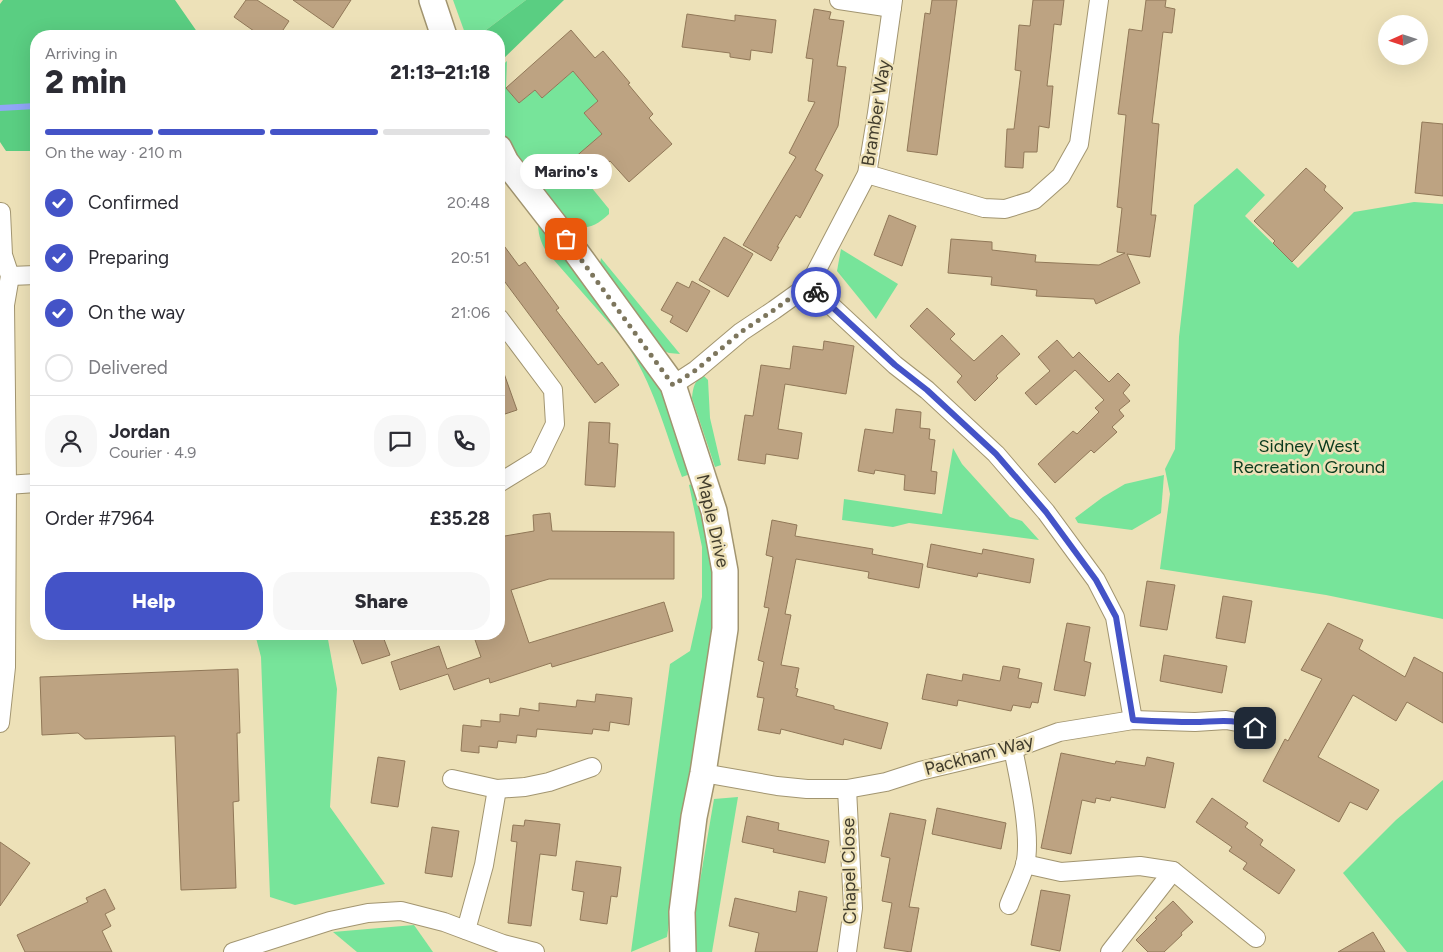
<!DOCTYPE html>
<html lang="en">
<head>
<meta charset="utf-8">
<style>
	:root { --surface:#fff; --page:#f7f7f7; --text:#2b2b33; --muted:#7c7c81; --line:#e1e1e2; --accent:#4453c7 }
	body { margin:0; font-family:Figtree,sans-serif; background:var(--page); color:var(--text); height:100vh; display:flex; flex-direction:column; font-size:19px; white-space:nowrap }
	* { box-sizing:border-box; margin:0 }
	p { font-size:16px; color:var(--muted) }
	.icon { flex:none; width:28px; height:28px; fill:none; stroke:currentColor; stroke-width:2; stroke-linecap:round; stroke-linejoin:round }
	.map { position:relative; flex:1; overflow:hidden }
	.side { position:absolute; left:30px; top:30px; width:475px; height:610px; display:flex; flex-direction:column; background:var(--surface); border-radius:20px; box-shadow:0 5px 20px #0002 }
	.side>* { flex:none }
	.needle { width:32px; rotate:267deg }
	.tools { position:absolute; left:1378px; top:15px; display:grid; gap:10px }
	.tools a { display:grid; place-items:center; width:50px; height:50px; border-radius:50%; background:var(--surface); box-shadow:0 5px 20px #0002; font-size:25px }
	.pin { position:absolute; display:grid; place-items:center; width:42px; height:42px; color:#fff; margin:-21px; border-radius:10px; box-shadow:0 2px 8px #0006 }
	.courier { position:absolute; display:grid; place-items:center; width:50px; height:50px; margin:-25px; border:4px solid #4453c7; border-radius:50%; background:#fff; color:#222; box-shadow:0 1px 6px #0007 }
	.bubble { position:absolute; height:35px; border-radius:18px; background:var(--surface); box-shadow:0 5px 20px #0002; font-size:16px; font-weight:800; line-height:35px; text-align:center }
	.summary em { font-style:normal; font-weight:800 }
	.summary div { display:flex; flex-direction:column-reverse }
	.summary { display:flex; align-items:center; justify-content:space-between; height:85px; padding:0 15px }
	h1 { font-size:32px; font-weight:800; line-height:38px }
	.bar { display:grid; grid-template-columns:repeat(4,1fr); gap:8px 5px; align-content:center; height:60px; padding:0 15px }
	.bar i { height:6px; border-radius:4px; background:var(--line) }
	.bar .active { background:var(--accent) }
	.bar p { grid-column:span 4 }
	.line { display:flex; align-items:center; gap:12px; padding:0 15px; border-top:1px solid var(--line) }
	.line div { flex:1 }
	.round { display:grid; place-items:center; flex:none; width:52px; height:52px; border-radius:20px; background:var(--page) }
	ol { padding:0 15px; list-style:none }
	li { display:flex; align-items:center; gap:15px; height:55px }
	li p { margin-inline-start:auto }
	li .icon { padding:5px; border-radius:50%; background:var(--accent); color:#fff; stroke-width:4 }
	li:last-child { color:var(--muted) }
	li i { width:28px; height:28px; border:2px solid var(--line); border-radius:50% }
	.primary-button { display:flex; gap:10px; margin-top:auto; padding:10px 15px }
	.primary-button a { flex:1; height:58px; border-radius:20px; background:var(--accent); color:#fff; font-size:20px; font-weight:800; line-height:58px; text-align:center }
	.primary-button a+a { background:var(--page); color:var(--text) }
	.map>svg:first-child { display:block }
</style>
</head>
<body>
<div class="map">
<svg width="1443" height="952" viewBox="0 0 1443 952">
	<rect width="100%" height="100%" fill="#ede1b8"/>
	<g fill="#77e49a">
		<polygon points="453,0 526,0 478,36 466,36"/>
		<path d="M507,61l-1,27 13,15 16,-13 7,8 31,-27 25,30 -14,12 18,21 -36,32 17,19 4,-3 22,27v5c-10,9 -17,14 -31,14l-6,-9 -5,-1 -27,-21 -41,-62v-67z"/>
		<polygon points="1237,168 1265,195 1245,216 1298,268 1354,212 1414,202 1443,204 1443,619 1326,595 1160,569 1170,494 1165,469 1175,449 1179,337 1194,205"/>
		<path d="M538,221l103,130 30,55 22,67 -11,4c-18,-49 -28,-92 -58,-137l-78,-89c-6,-10 -8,-18 -8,-30z"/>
		<polygon points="841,249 898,284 876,319 837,271"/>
		<polygon points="601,258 680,354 669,353 662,350 603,269 600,263"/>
		<path d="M704,376l4,4 2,38 11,47 -6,2 -23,-69c1,-10 2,-18 12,-22z"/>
		<polygon points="953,448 962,464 1010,517 1022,521 1039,540 909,523 893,527 842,520 844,499 942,514"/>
		<polygon points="1164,475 1161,513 1132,530 1078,523 1075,518 1103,497 1125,484"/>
		<polygon points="697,482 711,560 713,624 667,937 631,952 670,664 690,651 702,597 702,547 689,485"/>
		<polygon points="255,634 327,634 337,689 330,807 385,884 295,905 270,897 261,657"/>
		<polygon points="1443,780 1443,952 1407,952 1343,873 1396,820"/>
		<polygon points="738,797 712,952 696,952 695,910 714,799"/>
		<polygon points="414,925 433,952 357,952 333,932"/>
	</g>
	<g fill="#5ace82">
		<polygon points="3,0 175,0 200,36 36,36 36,151 6,151 0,142 0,4"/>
		<polygon points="526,0 564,0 499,63 499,36 478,36"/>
	</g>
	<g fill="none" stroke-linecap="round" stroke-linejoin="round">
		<polyline stroke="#91a6f8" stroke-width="6" points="0,108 36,106"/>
	</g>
	<g fill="#bda382" stroke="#917858">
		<polygon points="246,0 257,0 289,21 279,36 261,36 234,17"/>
		<polygon points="293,0 351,0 333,28"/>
		<polygon points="932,0 957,0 937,155 907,151 925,13 930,14"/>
		<polygon points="1033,0 1064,0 1061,25 1054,24 1051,52 1047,86 1053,86 1049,128 1039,126 1037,152 1024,152 1023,168 1005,167 1007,129 1014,129 1021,71 1015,70 1019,25 1030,26"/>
		<polygon points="1146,0 1166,0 1165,7 1175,9 1172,33 1163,32 1152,123 1159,124 1151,215 1156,215 1150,257 1127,254 1140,283 1096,304 1094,299 1036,296 1037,290 991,285 992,277 948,273 951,239 992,242 992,250 1036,255 1035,262 1099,265 1125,253 1117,252 1122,208 1117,207 1126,115 1118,114 1129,29 1142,31"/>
		<polygon points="814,9 831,12 829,19 844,21 837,66 846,67 838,126 815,170 823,175 800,218 796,215 777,247 779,247 771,261 743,245 796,157 789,153 815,102 808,101 813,59 806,58"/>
		<polygon points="687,14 735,21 735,15 776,20 772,53 751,50 750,60 730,57 730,53 682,47"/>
		<polygon points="571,30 595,58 603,51 630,83 628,84 653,114 649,118 672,144 629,182 610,161 583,185 566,165 602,134 584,113 598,101 573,71 542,98 535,90 519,103 506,88"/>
		<polygon points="1422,122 1443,124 1443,196 1415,193"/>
		<polygon points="1306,168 1326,186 1324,190 1343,208 1292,262 1273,243 1275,241 1254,221"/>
		<polygon points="889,215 916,226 902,266 874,255"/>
		<polygon points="724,237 753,254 728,297 699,280"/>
		<polygon points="499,239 519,266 525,262 559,308 556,310 598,365 602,362 619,385 595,403 499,274"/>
		<polygon points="692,281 710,291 687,332 670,322 673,316 661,310 677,282 689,288"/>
		<polygon points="927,308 955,334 950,339 974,361 1002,335 1020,354 996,376 998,378 975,401 957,382 962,376 910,326"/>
		<polygon points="1057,340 1073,358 1079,352 1109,382 1118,373 1130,385 1123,393 1130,401 1119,410 1124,416 1112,427 1117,432 1094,453 1091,450 1055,483 1038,464 1073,431 1077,434 1099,412 1095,408 1104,400 1075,370 1036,405 1025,393 1050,371 1038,357"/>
		<polygon points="824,341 854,346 846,394 785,384 778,429 802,433 798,459 766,454 765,464 738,460 745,415 753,416 761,365 790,369 793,346 823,350"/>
		<polygon points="501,365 517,410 499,416 499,366"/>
		<polygon points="896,409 921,412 920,428 930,429 929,439 935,440 931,471 937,472 935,494 904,490 905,475 875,470 874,474 858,471 865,429 893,433"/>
		<polygon points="589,422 610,423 609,443 618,444 615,487 585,485"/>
		<polygon points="550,513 552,531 674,532 674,579 549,579 511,590 529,643 664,602 673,631 552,667 551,663 490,683 489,678 454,690 448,674 400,690 391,662 439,646 447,669 481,657 473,634 499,634 499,537 534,531 533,515"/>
		<polygon points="772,520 797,525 795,536 873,549 872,554 923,564 919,588 868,578 869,572 796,559 785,614 791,615 781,665 799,668 795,688 798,689 796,696 834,706 834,709 888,723 881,749 844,739 843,745 781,729 780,734 758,730 764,698 757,697 764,662 758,660 769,608 764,607 773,557 766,555"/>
		<polygon points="931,544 982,554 983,549 1034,559 1030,583 978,573 977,577 927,567"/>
		<polygon points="1147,581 1175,585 1167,630 1140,626"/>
		<polygon points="1223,596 1252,601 1245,643 1216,638"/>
		<polygon points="1067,623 1090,627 1084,661 1091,663 1085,696 1054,690"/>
		<polygon points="1328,623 1363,640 1359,649 1405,677 1414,657 1443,673 1443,723 1407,702 1396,721 1353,695 1318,757 1379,790 1367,810 1350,802 1339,822 1263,781 1285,739 1288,741 1322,679 1301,670"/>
		<polygon points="351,634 382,634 390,655 362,664"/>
		<polygon points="1164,655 1227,666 1222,693 1160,681"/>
		<polygon points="1003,666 1020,669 1018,678 1042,683 1038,703 1032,702 1030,708 1013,705 1011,711 958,700 957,706 922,699 927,674 962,681 963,674 1000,681"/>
		<polygon points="238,669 240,733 237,733 239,801 233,802 236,888 181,890 175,736 85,739 78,733 42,735 40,677"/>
		<polygon points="596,694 632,698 629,725 610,722 609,731 593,729 592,734 537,729 536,737 517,735 516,743 498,741 497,748 479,746 479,753 461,751 463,725 481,727 481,720 500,722 500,714 519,716 520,708 539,711 539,703 576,707 577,700 595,702"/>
		<polygon points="1061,753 1115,764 1116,761 1145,766 1147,757 1174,763 1165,808 1111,797 1110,801 1096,798 1095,803 1082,800 1071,854 1041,848"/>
		<polygon points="378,757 405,761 398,807 371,803"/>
		<polygon points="1212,798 1248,823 1245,827 1263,840 1260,845 1295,870 1279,894 1243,869 1247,863 1229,851 1232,847 1196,822"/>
		<polygon points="937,808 1006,823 1001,849 932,834"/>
		<polygon points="890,813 926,820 909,907 919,908 911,952 884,948 892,903 882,901 890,858 881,856"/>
		<polygon points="747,816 779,823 778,830 829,841 825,863 773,852 774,849 742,842"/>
		<polygon points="525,820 560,824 556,856 540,854 531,926 508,923 517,842 511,841 513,825 524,826"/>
		<polygon points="432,827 459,831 452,877 425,873"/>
		<polygon points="0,842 30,863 0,906"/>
		<polygon points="576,861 621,867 617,897 611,896 607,924 580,920 584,892 572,890"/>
		<polygon points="105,889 115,909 105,914 111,926 102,931 112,952 25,952 17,935 88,902 86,898"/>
		<polygon points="1041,890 1070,895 1060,951 1031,945"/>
		<polygon points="799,891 827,897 817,952 755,952 759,933 729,926 735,898 796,912"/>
		<polygon points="1173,901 1193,922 1181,933 1182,935 1164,952 1148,952 1136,940 1157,919 1155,918"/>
		<polygon points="1373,932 1385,952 1338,952"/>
	</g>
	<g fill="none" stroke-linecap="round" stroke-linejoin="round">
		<defs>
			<g id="street">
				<polyline points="839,0 892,8"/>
				<polyline points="867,174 984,208 1005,209 1034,200 1061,176 1079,144 1099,0"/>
				<polyline points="10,276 36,275"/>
				<polyline points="809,285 895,365 927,390 996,454 1046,512 1096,580 1115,617 1133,720"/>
				<polyline points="499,318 553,390 555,424 538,459 499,483"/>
				<polyline points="673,385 696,370 741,332 774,310 809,285 867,174 877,113 893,0"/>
				<polyline points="7,485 36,483"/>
				<polyline points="0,723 6,667 7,485 5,305 10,276 3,255 1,212"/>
				<polyline points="703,773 777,786 807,789 847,789 886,782 920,771 1013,749 1059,732 1133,720 1195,722 1226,720 1248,724 1255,728"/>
				<polyline points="452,779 497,789 484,865 466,930"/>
				<polyline points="497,789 525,787 549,782 592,767"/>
				<polyline points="847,789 853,908 847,952"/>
				<polyline points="1025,864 1061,872 1140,866 1173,871 1256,938"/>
				<path d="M1009,905c5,-13 12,-26 16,-40 7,-28 -6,-87 -12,-116"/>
				<polyline points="233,952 330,921 368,913 401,911 444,922 503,944 535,952"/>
				<polyline points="1110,952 1173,871"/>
			</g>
			<g id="secondary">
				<polyline points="432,0 444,36"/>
				<polyline points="499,148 506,162 576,252 673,385 714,511 725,571 725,629 703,773 694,817 682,912 683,952"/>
			</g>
		</defs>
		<use href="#street" stroke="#a29570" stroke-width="20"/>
		<use href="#secondary" stroke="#a29570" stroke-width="28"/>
		<use href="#street" stroke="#fff" stroke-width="18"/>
		<use href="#secondary" stroke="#fff" stroke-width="25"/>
	</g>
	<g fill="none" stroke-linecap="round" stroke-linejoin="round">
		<polyline stroke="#7d765d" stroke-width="5" stroke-dasharray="0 9" points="566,239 673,385 696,370 741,332 774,310 808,285 816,292"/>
		<path stroke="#4453c7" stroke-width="6" d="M816,292l79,73 32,25 69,64 50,58 50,68 20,37 17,103c20,1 40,2 60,2 23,0 40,-5 62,6"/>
	</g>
	<g text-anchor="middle" stroke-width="5" stroke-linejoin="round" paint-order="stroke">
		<g font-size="18" fill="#413c2c" stroke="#ede1b8">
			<text transform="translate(876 113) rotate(-81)" y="6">Bramber Way</text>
			<text transform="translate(713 521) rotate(77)" y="6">Maple Drive</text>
			<text transform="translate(979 755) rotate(-15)" y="6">Packham Way</text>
			<text transform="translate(849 871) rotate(-91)" y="6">Chapel Close</text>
		</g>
		<g font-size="18" fill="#093a1d" stroke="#ede1b8">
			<text x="1309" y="452">Sidney West<tspan x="1309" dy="21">Recreation Ground</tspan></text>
		</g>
	</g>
</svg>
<div class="tools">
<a><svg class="needle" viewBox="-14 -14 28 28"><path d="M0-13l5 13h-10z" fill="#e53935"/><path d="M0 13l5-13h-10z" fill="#7c7c81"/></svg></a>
</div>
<div class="pin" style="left:566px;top:239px;background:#ea580c"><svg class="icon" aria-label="bag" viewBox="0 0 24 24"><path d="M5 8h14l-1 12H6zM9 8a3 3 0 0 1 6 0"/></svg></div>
<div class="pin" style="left:1255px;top:728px;background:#1f2937"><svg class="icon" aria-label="home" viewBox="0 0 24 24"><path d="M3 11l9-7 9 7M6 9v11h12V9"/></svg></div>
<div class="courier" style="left:816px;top:292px"><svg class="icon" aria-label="bike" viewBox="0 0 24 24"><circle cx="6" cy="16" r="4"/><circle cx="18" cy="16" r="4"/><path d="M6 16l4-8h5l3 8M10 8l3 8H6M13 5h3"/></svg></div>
<div class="bubble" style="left:520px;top:154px;width:92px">Marino's</div>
<section class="side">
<div class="summary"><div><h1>2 min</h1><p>Arriving in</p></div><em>21:13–21:18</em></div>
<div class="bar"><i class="active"></i><i class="active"></i><i class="active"></i><i></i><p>On the way · 210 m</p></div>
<ol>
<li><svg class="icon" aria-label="check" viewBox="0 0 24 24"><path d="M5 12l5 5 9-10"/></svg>Confirmed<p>20:48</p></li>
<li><svg class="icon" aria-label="check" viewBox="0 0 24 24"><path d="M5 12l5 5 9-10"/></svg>Preparing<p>20:51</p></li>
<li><svg class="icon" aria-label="check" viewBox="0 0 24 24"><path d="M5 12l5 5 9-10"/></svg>On the way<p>21:06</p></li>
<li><i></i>Delivered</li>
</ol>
<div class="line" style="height:90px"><a class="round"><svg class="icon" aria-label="person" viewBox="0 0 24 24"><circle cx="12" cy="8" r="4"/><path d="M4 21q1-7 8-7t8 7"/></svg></a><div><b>Jordan</b><p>Courier · 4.9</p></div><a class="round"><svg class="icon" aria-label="chat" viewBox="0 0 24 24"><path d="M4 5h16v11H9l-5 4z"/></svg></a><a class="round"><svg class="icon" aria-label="phone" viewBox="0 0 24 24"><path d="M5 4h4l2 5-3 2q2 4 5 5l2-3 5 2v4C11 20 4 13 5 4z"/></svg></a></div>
<div class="line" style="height:65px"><div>Order #7964</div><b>£35.28</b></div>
<div class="primary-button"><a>Help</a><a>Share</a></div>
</section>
</div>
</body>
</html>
